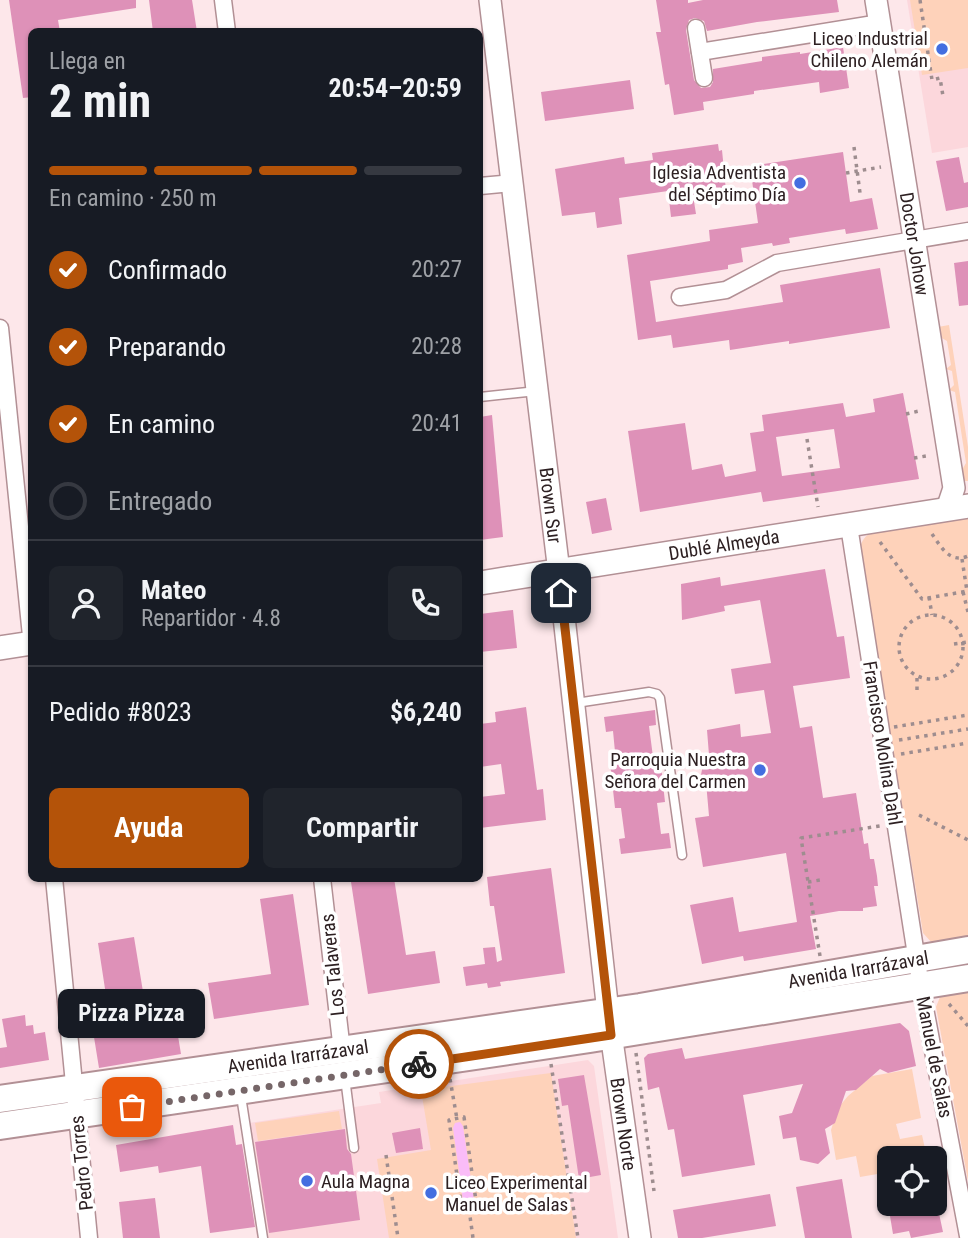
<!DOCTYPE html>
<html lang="es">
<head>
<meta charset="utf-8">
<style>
	:root { --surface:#171b24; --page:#20242c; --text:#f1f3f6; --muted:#9ea1a6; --line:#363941; --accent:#b45309 }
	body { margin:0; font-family:"Roboto Condensed",sans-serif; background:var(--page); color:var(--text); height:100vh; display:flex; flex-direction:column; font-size:26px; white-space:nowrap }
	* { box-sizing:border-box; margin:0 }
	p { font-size:23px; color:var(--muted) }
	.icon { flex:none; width:38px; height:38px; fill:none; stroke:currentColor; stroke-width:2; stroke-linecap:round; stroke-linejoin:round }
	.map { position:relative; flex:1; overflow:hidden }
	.sheet { position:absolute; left:28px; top:28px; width:455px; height:854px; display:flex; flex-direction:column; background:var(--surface); border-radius:10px; box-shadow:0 2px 5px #0004 }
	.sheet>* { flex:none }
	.controls { position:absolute; left:877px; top:1146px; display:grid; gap:14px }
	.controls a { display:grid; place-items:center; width:70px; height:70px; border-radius:10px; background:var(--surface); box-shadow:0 2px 5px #0004; font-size:35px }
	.pin { position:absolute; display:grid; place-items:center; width:60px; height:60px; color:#fff; margin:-30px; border-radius:14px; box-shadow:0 4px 10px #0006 }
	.courier { position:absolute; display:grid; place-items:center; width:70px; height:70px; margin:-35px; border:5px solid #b45309; border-radius:50%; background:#fff; color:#222; box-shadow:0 2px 9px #0007 }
	.bubble { position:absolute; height:49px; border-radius:10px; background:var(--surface); box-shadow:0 2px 5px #0004; font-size:23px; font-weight:700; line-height:49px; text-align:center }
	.headline em { font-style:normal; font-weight:700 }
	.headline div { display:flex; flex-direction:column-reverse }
	.headline { display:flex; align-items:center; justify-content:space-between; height:119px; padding:0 21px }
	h1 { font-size:46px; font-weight:700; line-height:52px }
	.bar { display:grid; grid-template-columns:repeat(4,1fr); gap:10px 7px; align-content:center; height:84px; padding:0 21px }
	.bar i { height:9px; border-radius:5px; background:var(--line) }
	.bar .active { background:var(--accent) }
	.bar p { grid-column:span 4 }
	.line { display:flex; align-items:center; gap:18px; padding:0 21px; border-top:2px solid var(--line) }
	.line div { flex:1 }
	.round { display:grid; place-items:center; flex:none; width:74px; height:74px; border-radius:10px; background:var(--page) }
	ol { padding:0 21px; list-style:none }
	li { display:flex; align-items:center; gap:21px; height:77px }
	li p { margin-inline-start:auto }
	li .icon { padding:7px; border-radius:50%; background:var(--accent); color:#fff; stroke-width:4 }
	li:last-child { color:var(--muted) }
	li i { width:38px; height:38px; border:4px solid var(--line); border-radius:50% }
	.action { display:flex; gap:14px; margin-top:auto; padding:14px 21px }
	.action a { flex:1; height:80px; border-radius:10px; background:var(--accent); color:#fff; font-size:28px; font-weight:700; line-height:80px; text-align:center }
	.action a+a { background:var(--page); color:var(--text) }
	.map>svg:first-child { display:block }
</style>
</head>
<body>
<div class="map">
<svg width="968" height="1238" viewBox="0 0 968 1238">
	<rect width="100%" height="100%" fill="#fde7ea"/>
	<g fill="#fcd7dc">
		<polygon points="907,0 968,0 968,147 932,153"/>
		<polygon points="588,1060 594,1066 618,1238 257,1238 242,1124 381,1103 379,1092"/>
	</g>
	<g fill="#fed2ba">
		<polygon points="910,0 968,0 968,68 922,75"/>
		<polygon points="949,325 968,447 968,481 964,481 962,470 966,463 955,392 949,390 954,385 952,371 946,369 951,365 947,341 940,337 938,327"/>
		<path d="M968,517v423l-35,4 -10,-11 -63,-383c1,-10 5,-14 14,-19z"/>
		<polygon points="968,991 968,1181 936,1007 940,997"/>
		<polygon points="912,1069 921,1118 896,1124 900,1139 922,1135 927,1158 889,1158 889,1172 860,1177 856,1156 836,1160 831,1130 838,1108 848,1096 872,1076"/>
		<polygon points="551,1073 576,1238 389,1238 377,1159 431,1150 421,1090"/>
		<polygon points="339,1111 342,1129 258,1141 255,1123"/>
	</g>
	<polygon fill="#fabcf8" points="460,1122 463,1126 474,1200 471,1205 467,1206 463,1201 453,1128 455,1123"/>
	<g fill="#de91b8" fill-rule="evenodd">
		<polygon points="9,0 136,0 136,8 58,20 60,32 32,32 32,97 23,98"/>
		<polygon points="149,0 192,0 197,32 153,32"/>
		<polygon points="656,0 688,0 688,3 703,0 837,0 839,12 757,22 707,31 704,21 695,18 689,20 686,30 694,80 701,88 710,87 713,82 713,69 762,61 762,57 800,52 800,54 843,47 849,88 820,93 819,82 754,91 754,94 703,102 704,110 674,115 669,84 665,85 659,48 656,32 661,32"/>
		<polygon points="630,80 634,109 545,121 541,92"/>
		<polygon points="718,144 719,151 722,150 726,191 693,195 696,214 671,217 668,191 619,198 622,224 597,228 595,212 562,216 555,169 624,157 625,164 653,160 652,153"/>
		<polygon points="843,152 850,202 872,198 878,229 846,234 845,229 789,238 790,243 773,246 772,243 741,248 743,262 728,265 728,269 650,281 656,322 783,302 780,285 880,268 890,328 789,344 789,341 730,350 729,340 673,348 671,335 638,340 627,255 710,241 709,230 758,223 750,166"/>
		<polygon points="959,157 964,183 968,182 968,207 946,211 936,161"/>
		<polygon points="968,261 968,305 959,306 954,263"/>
		<path d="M903,393l16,86 -156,23 -2,-10 -121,20 -12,-81 57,-8 7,47 30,-6 3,13 31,-6 -6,-38 14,-2 -2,-16 81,-12 3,14 29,-5 -2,-13zM834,429l6,39 -58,8 -6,-39z"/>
		<polygon points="492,415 503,537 480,540 480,417"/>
		<polygon points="606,498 612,530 592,534 586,502"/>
		<polygon points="825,569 837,637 844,636 850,678 793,686 800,728 812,726 823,798 856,793 864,844 868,843 870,859 874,859 877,876 878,886 874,886 877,906 863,908 863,911 839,911 810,916 816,949 744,961 743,956 702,964 690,905 733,897 739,932 797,922 786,853 703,867 695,818 709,816 706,782 701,775 704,759 709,755 707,730 740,724 741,737 771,733 764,690 735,694 731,669 771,663 760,600 724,606 725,611 682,620 681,584 720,577 721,586"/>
		<polygon points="513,610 517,648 480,652 480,614"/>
		<polygon points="526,707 537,790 543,789 546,820 480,828 480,797 505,794 501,764 480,767 480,724 496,722 495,712"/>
		<polygon points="655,710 656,725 649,726 653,757 660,756 665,802 657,803 661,834 669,833 671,848 621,854 619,839 625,838 621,808 615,808 610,763 616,762 613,731 606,732 604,717"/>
		<polygon points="551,868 565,973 500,982 501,986 488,988 487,983 466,986 463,967 485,964 483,948 495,947 497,962 502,960 494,906 490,906 487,877"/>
		<polygon points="372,878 394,878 406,955 435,951 440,983 368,994 351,882"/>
		<polygon points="293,894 309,1005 214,1019 208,983 271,974 260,899"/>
		<polygon points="134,937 148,1022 175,1018 181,1054 99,1068 93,1031 111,1028 98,943"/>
		<polygon points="25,1015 26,1026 33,1025 34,1034 45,1032 49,1060 0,1068 0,1048 7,1047 2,1019"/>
		<polygon points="900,1023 909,1031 916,1066 888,1073 880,1069 856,1090 846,1091 835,1123 825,1129 830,1153 818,1164 800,1160 796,1137 783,1139 779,1116 792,1113 803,1084 743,1095 755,1165 682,1177 674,1129 668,1130 659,1087 648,1090 644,1058 648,1054 682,1048 685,1059"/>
		<polygon points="584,1075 601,1175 579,1179 568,1105 562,1106 558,1079"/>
		<polygon points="233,1125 236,1145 242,1144 255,1227 210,1233 201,1166 159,1173 158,1166 120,1172 116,1145"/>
		<polygon points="420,1128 423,1149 396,1153 392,1133"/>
		<polygon points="345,1129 347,1149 351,1154 360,1220 269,1233 255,1142"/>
		<polygon points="842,1179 852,1238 805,1238 796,1187"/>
		<polygon points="770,1194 776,1226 702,1238 678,1238 673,1210"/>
		<polygon points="155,1198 160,1238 123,1238 119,1202"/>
		<polygon points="888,1204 937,1204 943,1232 911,1238 909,1231 893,1234"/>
	</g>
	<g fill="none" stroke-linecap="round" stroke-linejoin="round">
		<defs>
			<g id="service">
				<polyline points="480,397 537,391"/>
				<polyline points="576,703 649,692 657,694 660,698 682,855"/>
				<polyline points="345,1078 354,1148"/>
				<polyline points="241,1096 263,1238"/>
			</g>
			<g id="minor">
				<polyline points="223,0 227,32"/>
				<polyline points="696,28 704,78"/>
				<polyline points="700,52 880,23"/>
				<polyline points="480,186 512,183"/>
				<polyline points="680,297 726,290 777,263 968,231"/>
				<polyline points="0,328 32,646"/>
				<polyline points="849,526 921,987 968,1236"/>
				<polyline points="54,878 89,1238"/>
				<polyline points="322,878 342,1051"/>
			</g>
			<g id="tertiary">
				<path id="s1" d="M490,0l69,572 49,440 32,226"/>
				<path id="s2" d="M876,0l78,488 -7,21"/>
			</g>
			<g id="secondary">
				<path id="s3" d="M480,583l488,-77"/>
				<polyline points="0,648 32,643"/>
			</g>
			<g id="primary">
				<path id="s4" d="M0,1099l640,-92 328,-57"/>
				<polyline points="0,1126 590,1039 968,978"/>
			</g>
		</defs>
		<use href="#service" stroke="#b29095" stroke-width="11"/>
		<use href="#minor" stroke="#b29095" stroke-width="19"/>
		<use href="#tertiary" stroke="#b29095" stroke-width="24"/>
		<use href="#secondary" stroke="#b29095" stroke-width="26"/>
		<use href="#primary" stroke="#b29095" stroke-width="30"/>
		<g stroke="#9e8d8f" stroke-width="3.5" stroke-dasharray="3.5 5" stroke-linecap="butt">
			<polyline points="920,0 932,80 940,78 943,96"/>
			<polyline points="854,147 860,193"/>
			<polyline points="846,173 881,167"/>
			<polyline points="906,414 919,411"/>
			<polyline points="807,439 818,507"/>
			<polyline points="914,458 926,456"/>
			<path d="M932,534c9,13 18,30 36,22"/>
			<polyline points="880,542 922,599 968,591"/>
			<polyline points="962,559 967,591"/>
			<polyline points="963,592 968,612"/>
			<polyline points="929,597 932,615"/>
			<circle cx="931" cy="647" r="32"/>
			<polyline points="954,644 968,642"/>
			<polyline points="917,690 917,676"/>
			<polyline points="894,727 968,715"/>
			<polyline points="899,740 968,729"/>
			<polyline points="901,754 968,743"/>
			<polyline points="919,815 968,840"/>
			<polyline points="808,882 820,880"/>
			<polyline points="820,956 801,838 880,826"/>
			<polyline points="949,1004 968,1026"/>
			<polyline points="636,1053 654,1191"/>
			<polyline points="551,1064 578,1238"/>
			<polyline points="450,1079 457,1119"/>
			<polygon points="464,1117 477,1208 462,1210 449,1120"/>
			<polyline points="386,1155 398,1238"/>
			<polyline points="469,1209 473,1238"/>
		</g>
		<use href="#service" stroke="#fff" stroke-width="8"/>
		<use href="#minor" stroke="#fff" stroke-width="16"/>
		<use href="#tertiary" stroke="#fff" stroke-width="21"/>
		<use href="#secondary" stroke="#fff" stroke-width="23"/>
		<use href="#primary" stroke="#fff" stroke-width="26"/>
	</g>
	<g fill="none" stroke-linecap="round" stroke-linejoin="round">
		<polyline stroke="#766668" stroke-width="7" stroke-dasharray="0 12.6" points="132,1107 419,1064"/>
		<polyline stroke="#b45309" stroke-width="9" points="419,1064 611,1035 561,593"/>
	</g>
	<g fill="#436ee0" stroke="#fff" stroke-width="2.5">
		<circle cx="942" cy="49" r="7"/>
		<circle cx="800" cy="183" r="7"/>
		<circle cx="760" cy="770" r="7"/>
		<circle cx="307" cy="1181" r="7"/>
		<circle cx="431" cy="1193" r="7"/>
	</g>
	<g text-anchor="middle" stroke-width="7" stroke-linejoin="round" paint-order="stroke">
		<g font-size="19" fill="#2d2022" stroke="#fff" text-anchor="end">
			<text x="928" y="45">Liceo Industrial<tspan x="928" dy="22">Chileno Alemán</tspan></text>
			<text x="786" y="179">Iglesia Adventista<tspan x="786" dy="22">del Séptimo Día</tspan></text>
			<text x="746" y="766">Parroquia Nuestra<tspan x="746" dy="22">Señora del Carmen</tspan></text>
			<text x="321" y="1188" text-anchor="start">Aula Magna</text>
			<text x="445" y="1189" text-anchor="start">Liceo Experimental<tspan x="445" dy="22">Manuel de Salas</tspan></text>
		</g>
		<g font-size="19" fill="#2d2022" stroke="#fff">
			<text dy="7" stroke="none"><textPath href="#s2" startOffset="247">Doctor Johow</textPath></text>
			<text dy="7" stroke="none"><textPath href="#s1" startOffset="509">Brown Sur</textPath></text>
			<text dy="7" stroke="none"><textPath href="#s3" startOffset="247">Dublé Almeyda</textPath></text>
			<text transform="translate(883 743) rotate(81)" y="7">Francisco Molina Dahl</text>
			<text transform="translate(332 965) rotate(-96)" y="7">Los Talaveras</text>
			<text dy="7" stroke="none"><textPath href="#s4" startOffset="868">Avenida Irarrázaval</textPath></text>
			<text dy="7" stroke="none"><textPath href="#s4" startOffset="301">Avenida Irarrázaval</textPath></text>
			<text transform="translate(935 1057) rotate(79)" y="7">Manuel de Salas</text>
			<text dy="7" stroke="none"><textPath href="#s1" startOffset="1132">Brown Norte</textPath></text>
			<text transform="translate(81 1163) rotate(-96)" y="7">Pedro Torres</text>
		</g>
	</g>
</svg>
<div class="controls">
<a><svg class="icon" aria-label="locate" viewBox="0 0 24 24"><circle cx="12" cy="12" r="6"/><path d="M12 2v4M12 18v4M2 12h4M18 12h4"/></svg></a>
</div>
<div class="pin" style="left:132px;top:1107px;background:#ea580c"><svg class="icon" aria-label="bag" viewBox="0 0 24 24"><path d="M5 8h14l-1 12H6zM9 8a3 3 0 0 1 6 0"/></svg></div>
<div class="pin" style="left:561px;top:593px;background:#1f2937"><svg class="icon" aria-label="home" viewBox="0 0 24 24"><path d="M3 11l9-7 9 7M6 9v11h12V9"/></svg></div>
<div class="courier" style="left:419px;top:1064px"><svg class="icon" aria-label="bike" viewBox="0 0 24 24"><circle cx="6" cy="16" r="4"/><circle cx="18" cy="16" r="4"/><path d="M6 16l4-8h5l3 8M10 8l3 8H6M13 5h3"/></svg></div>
<div class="bubble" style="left:58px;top:989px;width:147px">Pizza Pizza</div>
<section class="sheet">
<div class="headline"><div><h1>2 min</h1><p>Llega en</p></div><em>20:54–20:59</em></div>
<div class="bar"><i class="active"></i><i class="active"></i><i class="active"></i><i></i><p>En camino · 250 m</p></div>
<ol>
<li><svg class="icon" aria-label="check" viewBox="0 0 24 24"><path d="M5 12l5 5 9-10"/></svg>Confirmado<p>20:27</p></li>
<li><svg class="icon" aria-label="check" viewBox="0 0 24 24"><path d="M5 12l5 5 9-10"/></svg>Preparando<p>20:28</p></li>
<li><svg class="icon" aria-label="check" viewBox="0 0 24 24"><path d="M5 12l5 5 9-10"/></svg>En camino<p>20:41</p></li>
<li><i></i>Entregado</li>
</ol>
<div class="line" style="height:126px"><a class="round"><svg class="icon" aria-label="person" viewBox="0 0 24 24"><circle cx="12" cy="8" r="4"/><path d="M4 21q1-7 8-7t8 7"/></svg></a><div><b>Mateo</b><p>Repartidor · 4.8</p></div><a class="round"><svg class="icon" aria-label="phone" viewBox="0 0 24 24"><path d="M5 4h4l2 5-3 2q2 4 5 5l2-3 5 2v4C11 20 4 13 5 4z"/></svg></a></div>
<div class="line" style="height:91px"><div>Pedido #8023</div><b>$6,240</b></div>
<div class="action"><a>Ayuda</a><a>Compartir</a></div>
</section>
</div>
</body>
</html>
